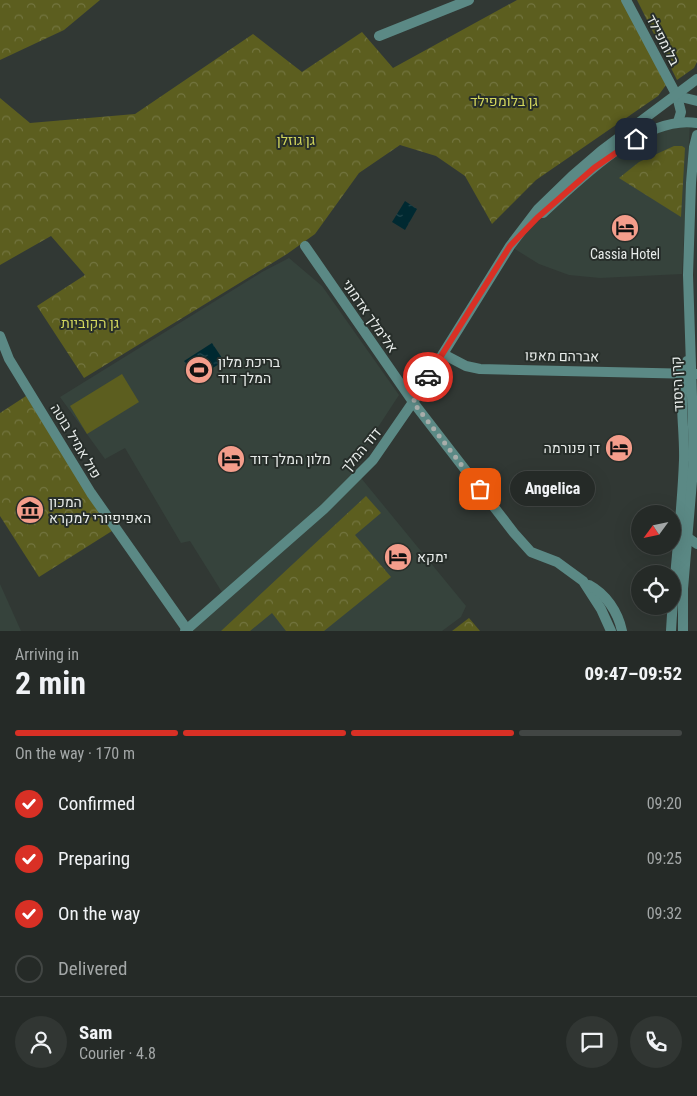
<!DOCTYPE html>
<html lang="en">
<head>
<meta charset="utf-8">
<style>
	:root { --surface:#252a27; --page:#313633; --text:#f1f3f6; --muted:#a3a7a7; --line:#424644; --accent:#d93025 }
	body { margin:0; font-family:"Roboto Condensed",Heebo,sans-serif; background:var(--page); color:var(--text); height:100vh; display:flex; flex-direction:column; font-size:19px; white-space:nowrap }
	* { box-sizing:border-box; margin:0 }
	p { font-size:16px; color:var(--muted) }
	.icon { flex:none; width:28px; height:28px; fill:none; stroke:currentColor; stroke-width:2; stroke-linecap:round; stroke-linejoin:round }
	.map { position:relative; height:631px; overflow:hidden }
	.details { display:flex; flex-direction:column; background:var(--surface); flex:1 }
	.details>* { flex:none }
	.needle { width:32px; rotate:237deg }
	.buttons { position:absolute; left:631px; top:505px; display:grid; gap:10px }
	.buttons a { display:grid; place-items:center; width:50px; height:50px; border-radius:50%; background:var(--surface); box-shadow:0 5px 20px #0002,0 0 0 1px var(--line); font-size:25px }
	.pin { position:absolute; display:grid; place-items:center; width:42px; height:42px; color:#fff; margin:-21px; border-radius:10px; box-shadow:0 2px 8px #0006 }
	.courier { position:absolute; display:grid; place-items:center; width:50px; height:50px; margin:-25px; border:4px solid #d93025; border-radius:50%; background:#fff; color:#222; box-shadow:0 1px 6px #0007 }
	.bubble { position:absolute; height:35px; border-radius:18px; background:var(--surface); box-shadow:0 5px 20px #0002,0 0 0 1px var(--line); font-size:16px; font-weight:700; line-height:35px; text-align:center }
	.overview em { font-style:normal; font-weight:700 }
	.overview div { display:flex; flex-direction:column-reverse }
	.overview { display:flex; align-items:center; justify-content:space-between; height:85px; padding:0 15px }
	h1 { font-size:32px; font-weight:700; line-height:38px }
	.bar { display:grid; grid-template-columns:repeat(4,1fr); gap:8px 5px; align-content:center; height:60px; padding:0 15px }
	.bar i { height:6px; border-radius:4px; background:var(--line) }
	.bar .on { background:var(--accent) }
	.bar p { grid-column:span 4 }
	.line { display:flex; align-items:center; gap:12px; padding:0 15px; border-top:1px solid var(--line) }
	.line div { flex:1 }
	.round { display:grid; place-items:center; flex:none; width:52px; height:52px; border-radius:26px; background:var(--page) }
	ol { padding:0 15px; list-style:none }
	li { display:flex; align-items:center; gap:15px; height:55px }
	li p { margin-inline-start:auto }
	li .icon { padding:5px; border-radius:50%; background:var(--accent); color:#fff; stroke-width:4 }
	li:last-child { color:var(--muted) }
	li i { width:28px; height:28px; border:2px solid var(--line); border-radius:50% }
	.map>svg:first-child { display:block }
</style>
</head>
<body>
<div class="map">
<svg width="697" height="631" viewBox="0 0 697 631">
	<defs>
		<pattern id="park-crowns" width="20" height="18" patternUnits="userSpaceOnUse" patternTransform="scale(1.25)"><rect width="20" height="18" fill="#5c5e1f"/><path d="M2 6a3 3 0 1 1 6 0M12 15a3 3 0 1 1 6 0" fill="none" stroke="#737540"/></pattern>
		<pattern id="water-ripples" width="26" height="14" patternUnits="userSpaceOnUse" patternTransform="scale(1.25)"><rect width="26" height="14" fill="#002931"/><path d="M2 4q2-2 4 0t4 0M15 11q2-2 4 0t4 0" fill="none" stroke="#25484f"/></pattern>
	</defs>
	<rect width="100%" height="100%" fill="#313834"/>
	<g fill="#36433c">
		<polygon points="690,122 682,274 600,278 569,275 539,264 510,246 563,195 647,133"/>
		<polygon points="289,258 322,286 399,395 352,467 466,606 461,617 442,631 188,631 225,597 190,541 181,543 125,448 105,459 60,397 262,272"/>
		<polygon points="0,584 21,631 0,631"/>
	</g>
	<g fill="url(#park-crowns)">
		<polygon points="0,0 100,0 64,30 0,60"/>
		<polygon points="517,0 622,0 666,85 658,96 536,180 492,224 465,176 436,156 400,145 359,173 315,234 287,254 84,378 37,306 85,275 51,236 0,265 0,98 30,123 135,114 253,34 302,72 362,32 393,68"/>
		<polygon points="637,0 697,0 697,62 694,68 677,80"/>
		<polygon points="674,146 682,146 685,148 681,217 619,178 639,162"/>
		<polygon points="26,396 112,531 39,577 0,516 0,413"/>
		<polygon points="366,496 381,513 355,535 391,577 324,631 286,631 272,613 250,631 221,631"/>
		<polygon points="469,618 480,631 452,631"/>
	</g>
	<polygon fill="#5c5e1f" points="122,374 139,402 87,434 70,406"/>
	<g fill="url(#water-ripples)">
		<polygon points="405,201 417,209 405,230 392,222"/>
		<polygon points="212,343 224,361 195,379 184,361"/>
	</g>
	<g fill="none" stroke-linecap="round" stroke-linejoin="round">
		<g stroke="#5b8985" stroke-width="10">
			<polyline points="626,0 677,96 681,112 678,122"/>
			<polyline points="379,36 469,0"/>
			<polyline points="305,246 413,402 514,533 531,552 557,562 583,581 601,609 611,631"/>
			<polyline points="0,336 9,359 91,493 188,631"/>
			<polyline points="687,537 697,544"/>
			<path d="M589,585c17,9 29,27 33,46"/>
		</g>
		<g stroke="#5b8985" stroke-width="10">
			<polyline points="677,96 697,101"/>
			<path d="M543,213c36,-33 101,-99 154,-90"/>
			<polyline points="443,354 466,366 480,369 697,374"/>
			<polyline points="185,631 324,509 373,460 413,402 510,246 538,209 572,176 601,151 697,79"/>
			<path d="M671,631c3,-57 11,-114 13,-171 1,-33 -7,-68 3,-99"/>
			<polyline points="683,631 683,589 694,457 688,275 691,183 694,147 697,135"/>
		</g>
	</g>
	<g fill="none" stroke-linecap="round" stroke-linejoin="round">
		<polyline stroke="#a8adaa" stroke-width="5" stroke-dasharray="0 9" points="428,377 413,402 480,489"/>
		<polyline stroke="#d93025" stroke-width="6" points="428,377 510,246 537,218 594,168 636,139"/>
	</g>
	<defs>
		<symbol id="hotel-disc" viewBox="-11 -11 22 22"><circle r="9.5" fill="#f49d8b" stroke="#272e2a"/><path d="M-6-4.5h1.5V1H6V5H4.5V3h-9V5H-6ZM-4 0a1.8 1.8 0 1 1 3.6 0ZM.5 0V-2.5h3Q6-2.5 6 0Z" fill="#111"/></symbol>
		<symbol id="stadium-disc" viewBox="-11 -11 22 22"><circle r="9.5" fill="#f49d8b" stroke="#272e2a"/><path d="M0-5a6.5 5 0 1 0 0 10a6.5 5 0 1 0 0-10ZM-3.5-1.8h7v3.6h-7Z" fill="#111"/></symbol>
		<symbol id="museum-disc" viewBox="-11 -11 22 22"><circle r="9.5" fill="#f49d8b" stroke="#272e2a"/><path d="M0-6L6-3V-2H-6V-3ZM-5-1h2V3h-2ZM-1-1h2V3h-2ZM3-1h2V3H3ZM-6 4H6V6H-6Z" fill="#111"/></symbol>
	</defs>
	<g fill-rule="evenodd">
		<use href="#hotel-disc" x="609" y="212" width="32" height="32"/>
		<use href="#stadium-disc" x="183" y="354" width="32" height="32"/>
		<use href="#hotel-disc" x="603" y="432" width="32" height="32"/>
		<use href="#hotel-disc" x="215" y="443" width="32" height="32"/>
		<use href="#museum-disc" x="14" y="494" width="32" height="32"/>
		<use href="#hotel-disc" x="382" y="541" width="32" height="32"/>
	</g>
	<g text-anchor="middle" stroke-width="4" stroke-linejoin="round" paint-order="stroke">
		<g font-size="14" fill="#e8ecea" stroke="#272e2a">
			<text transform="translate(663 40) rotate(62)" y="5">בלומפילד</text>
			<text transform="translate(370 316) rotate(55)" y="5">אלימלך אדמוני</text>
			<text transform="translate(562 356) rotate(1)" y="5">אברהם מאפו</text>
			<text transform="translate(677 384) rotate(-93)" y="5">קרן היסוד</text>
			<text transform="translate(76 441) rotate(59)" y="5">פול אמיל בוטה</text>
			<text transform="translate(361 450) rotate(-50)" y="5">דוד המלך</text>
		</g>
		<g font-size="14" fill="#d2d65d" stroke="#272e2a">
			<text x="504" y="106">גן בלומפילד</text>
			<text x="296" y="145">גן גוזלן</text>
			<text x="90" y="328">גן הקוביות</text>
		</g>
		<g font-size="14" fill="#e8ecea" stroke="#272e2a" text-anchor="start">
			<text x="625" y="259" text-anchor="middle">Cassia Hotel</text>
			<text x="218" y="367">בריכת מלון<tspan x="218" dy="16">המלך דוד</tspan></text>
			<text x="600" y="453" text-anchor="end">דן פנורמה</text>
			<text x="250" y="464">מלון המלך דוד</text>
			<text x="49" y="507">המכון<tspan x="49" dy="16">האפיפיורי למקרא</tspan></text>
			<text x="417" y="562">ימקא</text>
		</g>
	</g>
</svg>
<div class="buttons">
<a><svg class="needle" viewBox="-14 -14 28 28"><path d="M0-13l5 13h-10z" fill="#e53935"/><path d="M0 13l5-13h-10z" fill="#a3a7a7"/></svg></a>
<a><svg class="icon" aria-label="locate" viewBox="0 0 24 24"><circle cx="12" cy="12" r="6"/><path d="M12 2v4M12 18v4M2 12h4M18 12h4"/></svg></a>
</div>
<div class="pin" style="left:480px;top:489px;background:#ea580c"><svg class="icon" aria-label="bag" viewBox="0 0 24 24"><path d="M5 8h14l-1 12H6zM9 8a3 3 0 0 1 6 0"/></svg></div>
<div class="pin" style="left:636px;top:139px;background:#1f2937"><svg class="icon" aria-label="home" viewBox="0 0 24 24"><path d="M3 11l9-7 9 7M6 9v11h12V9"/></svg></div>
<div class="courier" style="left:428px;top:377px"><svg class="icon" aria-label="car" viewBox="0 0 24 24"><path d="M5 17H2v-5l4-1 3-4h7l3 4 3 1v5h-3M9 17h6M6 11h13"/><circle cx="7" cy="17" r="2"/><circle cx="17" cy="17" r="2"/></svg></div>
<div class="bubble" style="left:510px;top:471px;width:85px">Angelica</div>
</div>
<section class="details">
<div class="overview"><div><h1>2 min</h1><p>Arriving in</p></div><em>09:47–09:52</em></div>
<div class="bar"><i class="on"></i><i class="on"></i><i class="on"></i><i></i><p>On the way · 170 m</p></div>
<ol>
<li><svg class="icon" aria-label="check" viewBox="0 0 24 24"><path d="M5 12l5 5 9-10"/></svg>Confirmed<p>09:20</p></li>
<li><svg class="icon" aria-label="check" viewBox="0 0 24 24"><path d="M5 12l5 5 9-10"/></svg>Preparing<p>09:25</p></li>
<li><svg class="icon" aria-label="check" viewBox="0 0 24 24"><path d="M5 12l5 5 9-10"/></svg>On the way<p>09:32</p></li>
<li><i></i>Delivered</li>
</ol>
<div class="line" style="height:90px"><a class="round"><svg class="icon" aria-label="person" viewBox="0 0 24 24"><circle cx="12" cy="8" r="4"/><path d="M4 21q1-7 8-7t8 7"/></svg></a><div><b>Sam</b><p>Courier · 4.8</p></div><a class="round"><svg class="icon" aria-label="chat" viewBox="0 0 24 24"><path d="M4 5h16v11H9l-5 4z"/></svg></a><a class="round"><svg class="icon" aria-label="phone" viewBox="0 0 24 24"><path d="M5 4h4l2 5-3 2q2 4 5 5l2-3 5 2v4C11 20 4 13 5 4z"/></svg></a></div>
</section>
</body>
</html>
